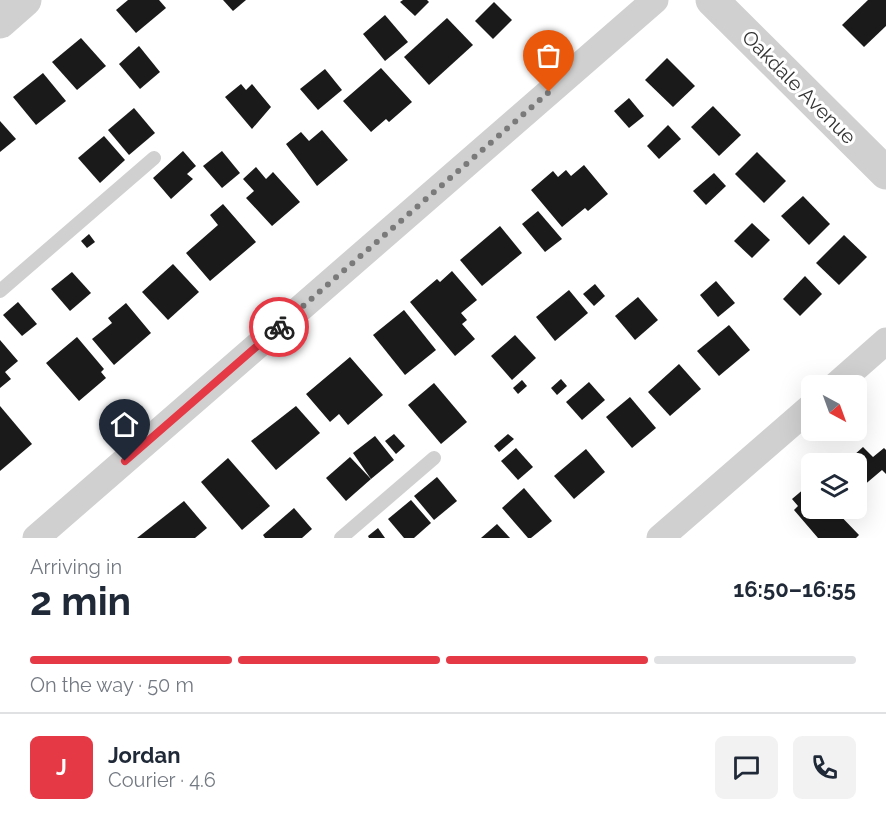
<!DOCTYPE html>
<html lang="en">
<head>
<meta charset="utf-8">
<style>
	:root { --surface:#fff; --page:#f2f2f3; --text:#1f2937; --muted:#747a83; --line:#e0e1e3; --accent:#e63946 }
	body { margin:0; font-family:Raleway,sans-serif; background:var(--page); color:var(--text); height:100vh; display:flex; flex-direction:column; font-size:22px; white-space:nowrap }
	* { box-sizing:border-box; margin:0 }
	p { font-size:20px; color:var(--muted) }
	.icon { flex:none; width:33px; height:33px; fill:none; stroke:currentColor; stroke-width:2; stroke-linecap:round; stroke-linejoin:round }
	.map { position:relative; height:538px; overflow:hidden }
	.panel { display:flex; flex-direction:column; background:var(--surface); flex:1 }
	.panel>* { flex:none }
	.needle { width:39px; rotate:139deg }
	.fabs { position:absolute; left:801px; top:375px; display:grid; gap:12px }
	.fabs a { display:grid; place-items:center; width:66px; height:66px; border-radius:9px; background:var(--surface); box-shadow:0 6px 24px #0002; font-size:30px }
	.pin { position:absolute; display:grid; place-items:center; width:51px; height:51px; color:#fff; margin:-62px -26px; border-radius:50% 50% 50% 0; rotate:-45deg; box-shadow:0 0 6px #0007 }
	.pin .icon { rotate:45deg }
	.courier { position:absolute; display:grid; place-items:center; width:60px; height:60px; margin:-30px; border:4px solid #e63946; border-radius:50%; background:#fff; color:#222; box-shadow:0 2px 8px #0007 }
	.summary em { font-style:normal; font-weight:700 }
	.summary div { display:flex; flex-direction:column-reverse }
	.summary { display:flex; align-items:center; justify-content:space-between; height:102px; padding:0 30px }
	h1 { font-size:39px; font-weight:700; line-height:45px }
	.bar { display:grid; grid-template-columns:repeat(4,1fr); gap:9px 6px; align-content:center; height:72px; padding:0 30px }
	.bar i { height:8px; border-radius:4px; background:var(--line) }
	.bar .on { background:var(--accent) }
	.bar p { grid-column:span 4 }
	.line { display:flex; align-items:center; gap:15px; padding:0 30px; border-top:2px solid var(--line) }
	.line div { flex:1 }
	.round { display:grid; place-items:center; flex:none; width:63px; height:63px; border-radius:9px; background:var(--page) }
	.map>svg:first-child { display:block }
</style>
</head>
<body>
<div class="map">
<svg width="886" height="538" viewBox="0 0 886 538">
	<rect width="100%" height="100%" fill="#fff"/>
	<g fill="#1a1a1a">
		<polygon points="128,0 159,0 166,8 136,33 116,10"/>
		<polygon points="223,0 246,0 233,11"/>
		<polygon points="403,0 427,0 429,2 415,16 400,2"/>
		<polygon points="868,0 886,0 886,26 864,47 842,25"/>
		<polygon points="494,2 512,20 493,39 475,21"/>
		<polygon points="385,15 408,42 385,61 363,34"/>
		<polygon points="447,18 473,45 429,85 404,57"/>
		<polygon points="81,38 106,66 77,90 52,62"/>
		<polygon points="139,46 160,72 140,89 119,64"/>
		<polygon points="667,58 695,86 673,107 645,80"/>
		<polygon points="381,68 412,102 389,122 386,119 371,132 343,101"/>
		<polygon points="325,69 342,90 318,110 300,89"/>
		<polygon points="43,73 66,101 36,125 13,97"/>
		<polygon points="241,84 246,90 252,84 271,107 252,129 225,97"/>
		<polygon points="629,98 644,116 629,128 614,111"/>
		<polygon points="713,106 741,135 719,156 691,127"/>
		<polygon points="134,108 155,133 129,155 108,130"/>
		<polygon points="0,121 16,139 0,152"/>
		<polygon points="668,125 681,139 659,159 647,146"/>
		<polygon points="322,130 348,160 317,186 286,144 301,132 309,141"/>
		<polygon points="104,136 125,160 100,183 78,158"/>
		<polygon points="183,151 196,166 187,174 193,179 171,199 153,178"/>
		<polygon points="222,151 240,173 222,188 203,166"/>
		<polygon points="757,152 786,181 764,203 735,174"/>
		<polygon points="584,165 608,194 588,211 585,208 562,227 531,190 553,171 558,177 566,170 571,176"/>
		<polygon points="256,167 266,179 273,172 300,202 272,226 246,198 254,191 243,179"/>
		<polygon points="714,173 726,186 706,205 693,191"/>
		<polygon points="803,196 830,224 809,245 781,216"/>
		<polygon points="223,204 256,242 210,281 186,253 218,225 210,215"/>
		<polygon points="538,211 562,239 545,252 522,224"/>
		<polygon points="752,223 770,240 752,258 734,241"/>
		<polygon points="500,226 522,253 482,286 460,260"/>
		<polygon points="89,234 95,242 87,248 81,241"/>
		<polygon points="844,235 867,257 839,285 816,263"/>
		<polygon points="173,264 199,292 168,320 142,292"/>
		<polygon points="452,271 477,300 461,313 467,320 462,324 475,339 455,356 410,302 437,279 440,282"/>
		<polygon points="72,272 91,293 70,311 51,289"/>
		<polygon points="805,276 822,294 800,316 783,299"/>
		<polygon points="716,281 735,303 718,317 700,295"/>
		<polygon points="595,284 605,296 594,306 583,294"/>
		<polygon points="569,290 588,313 555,341 536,317"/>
		<polygon points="638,297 658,320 635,340 615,316"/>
		<polygon points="18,302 37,324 22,336 3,315"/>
		<polygon points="126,303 151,333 114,365 92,339 112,323 108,318"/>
		<polygon points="404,310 436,350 405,375 373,335"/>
		<polygon points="729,325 750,350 719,376 697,351"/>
		<polygon points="515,335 536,358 512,380 491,356"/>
		<polygon points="77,337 104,369 101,372 106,378 79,401 46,363"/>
		<polygon points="0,340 18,361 5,372 11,379 0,388"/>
		<polygon points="350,357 383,395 348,425 339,414 330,422 306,394"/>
		<polygon points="679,364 701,389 670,416 648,392"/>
		<polygon points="561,379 567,386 557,395 551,388"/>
		<polygon points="522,380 527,386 518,394 513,388"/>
		<polygon points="589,382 605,400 582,420 566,402"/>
		<polygon points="434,383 467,422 441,444 408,405"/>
		<polygon points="630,397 656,428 632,448 606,417"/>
		<polygon points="0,406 32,444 0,471"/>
		<polygon points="296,406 320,433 276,470 251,441"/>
		<polygon points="394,434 405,446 396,454 385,441"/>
		<polygon points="508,434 514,439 499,452 494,446"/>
		<polygon points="375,436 394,460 371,479 353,453"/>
		<polygon points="863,447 873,457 884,448 886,450 886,474 882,470 856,492 856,464 844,464"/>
		<polygon points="516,448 533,467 518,480 501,461"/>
		<polygon points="586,449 605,472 574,499 554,476"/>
		<polygon points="350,457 371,479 346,501 326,478"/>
		<polygon points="228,458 270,506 242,530 201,482"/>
		<polygon points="437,477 457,501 434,520 414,496"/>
		<polygon points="524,488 552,521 531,538 528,538 502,508"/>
		<polygon points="805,488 812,493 812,508 833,508 859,535 856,538 818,538 794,510 798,506 792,499"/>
		<polygon points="411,500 431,523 414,538 404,538 388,519"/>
		<polygon points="184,501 207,528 195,538 137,538"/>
		<polygon points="294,508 312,529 302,538 265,538 263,535"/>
		<polygon points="497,524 510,538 481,538"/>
		<polygon points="378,528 385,538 369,538 368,536"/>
	</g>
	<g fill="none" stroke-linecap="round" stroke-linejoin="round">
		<g stroke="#d0d0d0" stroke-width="14">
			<polyline points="0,291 154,158"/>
			<polyline points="341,538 434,458"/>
		</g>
		<g stroke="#d0d0d0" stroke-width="27">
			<polyline points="835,386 886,341"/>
			<polyline points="36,538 655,0"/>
			<polyline points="660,538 812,406"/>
		</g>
		<g stroke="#d0d0d0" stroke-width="33">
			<polyline points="712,0 886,173"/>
			<polyline points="0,22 25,0"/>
		</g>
	</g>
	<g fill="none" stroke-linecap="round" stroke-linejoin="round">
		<polyline stroke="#7a7a7a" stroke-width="6" stroke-dasharray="0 10.8" points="279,327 549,92"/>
		<polyline stroke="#e63946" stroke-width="8" points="125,461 279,327"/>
	</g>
	<g text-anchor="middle" stroke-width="6" stroke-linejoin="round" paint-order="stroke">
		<g font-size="20" fill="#333" stroke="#fff">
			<text transform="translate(799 87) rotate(45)" y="7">Oakdale Avenue</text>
		</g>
	</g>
</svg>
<div class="fabs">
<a><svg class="needle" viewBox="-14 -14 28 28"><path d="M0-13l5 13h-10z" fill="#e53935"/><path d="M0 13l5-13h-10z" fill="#747a83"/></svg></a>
<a><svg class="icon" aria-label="layers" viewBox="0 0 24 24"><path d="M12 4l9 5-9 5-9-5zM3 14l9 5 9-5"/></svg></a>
</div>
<div class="pin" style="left:549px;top:92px;background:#ea580c"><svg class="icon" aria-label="bag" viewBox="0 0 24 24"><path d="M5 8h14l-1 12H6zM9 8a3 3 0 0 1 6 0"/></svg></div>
<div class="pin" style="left:125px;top:461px;background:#1f2937"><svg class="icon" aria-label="home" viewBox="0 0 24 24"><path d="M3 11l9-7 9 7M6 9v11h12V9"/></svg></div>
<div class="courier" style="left:279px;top:327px"><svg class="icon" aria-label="bike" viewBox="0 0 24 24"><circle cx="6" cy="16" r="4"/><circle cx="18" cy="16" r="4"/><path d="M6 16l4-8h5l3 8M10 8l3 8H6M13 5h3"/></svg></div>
</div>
<section class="panel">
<div class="summary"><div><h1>2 min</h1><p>Arriving in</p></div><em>16:50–16:55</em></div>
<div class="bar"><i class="on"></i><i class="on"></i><i class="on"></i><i></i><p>On the way · 50 m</p></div>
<div class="line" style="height:108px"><b class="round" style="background:var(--accent);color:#fff">J</b><div><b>Jordan</b><p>Courier · 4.6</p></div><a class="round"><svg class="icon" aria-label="chat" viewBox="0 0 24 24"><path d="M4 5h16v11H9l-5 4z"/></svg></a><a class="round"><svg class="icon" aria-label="phone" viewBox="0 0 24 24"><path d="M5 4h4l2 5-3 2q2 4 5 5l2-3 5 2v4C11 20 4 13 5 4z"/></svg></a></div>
</section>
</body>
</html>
